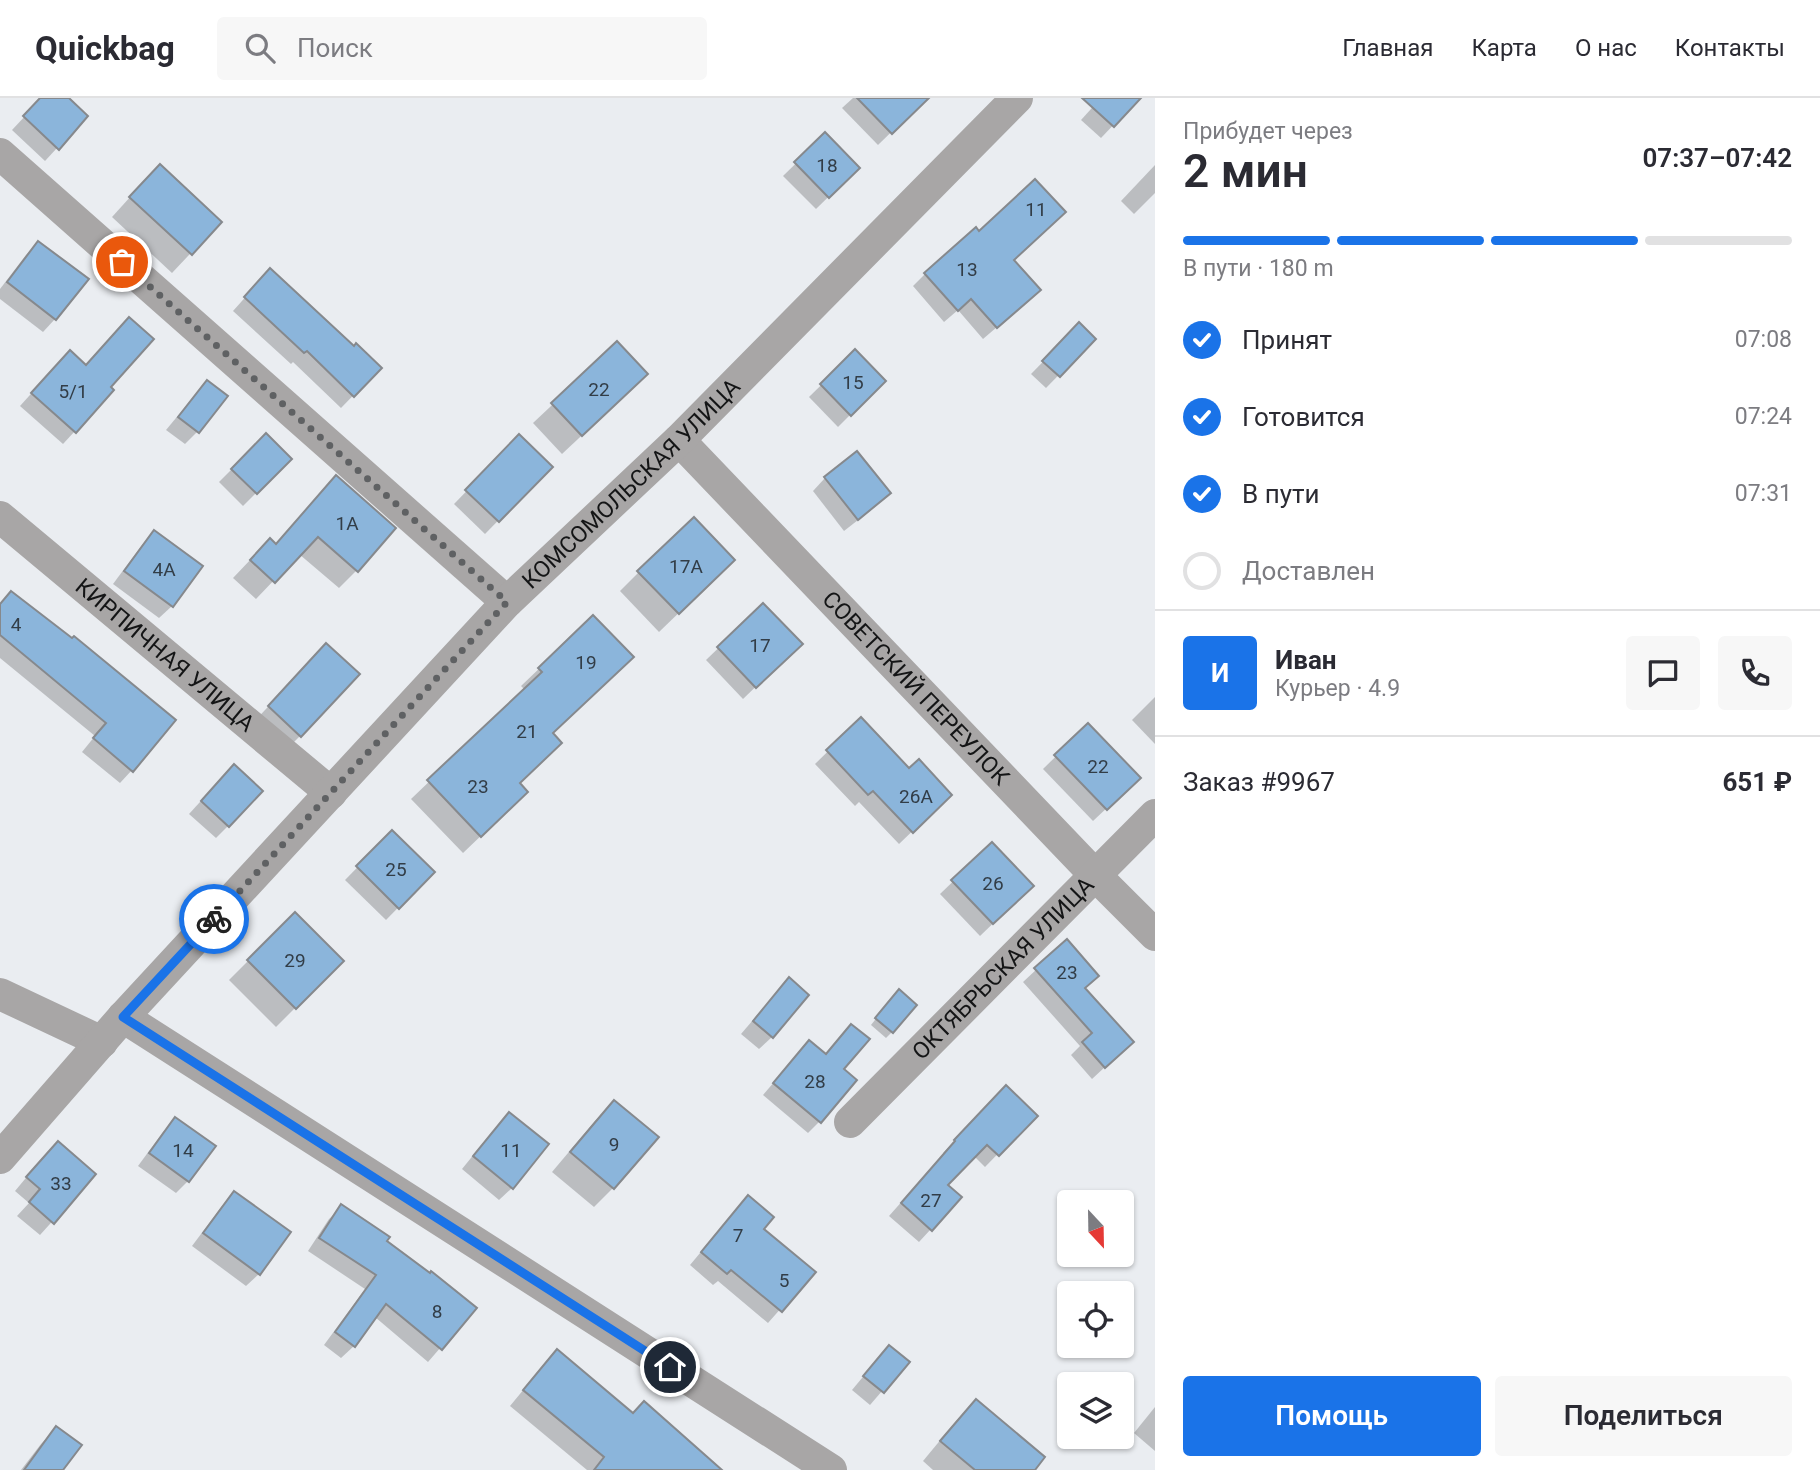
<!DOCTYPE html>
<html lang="ru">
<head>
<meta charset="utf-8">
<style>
	:root { --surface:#fff; --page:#f7f7f7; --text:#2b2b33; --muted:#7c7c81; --line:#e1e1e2; --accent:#1a73e8 }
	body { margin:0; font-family:Roboto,sans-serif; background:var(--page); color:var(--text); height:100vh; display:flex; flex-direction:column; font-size:26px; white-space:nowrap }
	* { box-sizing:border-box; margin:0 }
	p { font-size:23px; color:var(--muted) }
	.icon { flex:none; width:38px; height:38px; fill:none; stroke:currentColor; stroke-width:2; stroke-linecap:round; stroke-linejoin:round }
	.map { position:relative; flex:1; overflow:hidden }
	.side { display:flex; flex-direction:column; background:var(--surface); width:665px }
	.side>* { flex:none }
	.needle { width:46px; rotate:158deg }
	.buttons { position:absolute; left:1057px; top:1092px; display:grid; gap:14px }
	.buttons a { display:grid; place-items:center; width:77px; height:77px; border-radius:7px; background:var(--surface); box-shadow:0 2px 5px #0004; font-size:35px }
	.pin { position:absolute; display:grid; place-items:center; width:60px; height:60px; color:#fff; margin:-30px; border:4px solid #fff; border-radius:50%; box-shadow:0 2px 7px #0007 }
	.courier { position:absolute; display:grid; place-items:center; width:70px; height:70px; margin:-35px; border:5px solid #1a73e8; border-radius:50%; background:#fff; color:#222; box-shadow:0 2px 9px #0007 }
	.headline em { font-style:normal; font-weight:600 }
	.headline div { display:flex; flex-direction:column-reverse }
	.headline { display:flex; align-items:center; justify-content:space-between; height:119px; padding:0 28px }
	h1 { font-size:46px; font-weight:600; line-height:52px }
	.bar { display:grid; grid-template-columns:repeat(4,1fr); gap:10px 7px; align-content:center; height:84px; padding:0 28px }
	.bar i { height:9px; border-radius:5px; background:var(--line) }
	.bar .active { background:var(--accent) }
	.bar p { grid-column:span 4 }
	.line { display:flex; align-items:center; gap:18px; padding:0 28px; border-top:2px solid var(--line) }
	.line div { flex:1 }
	.round { display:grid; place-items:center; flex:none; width:74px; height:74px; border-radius:7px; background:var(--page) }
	ol { padding:0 28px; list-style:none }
	li { display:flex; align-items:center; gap:21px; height:77px }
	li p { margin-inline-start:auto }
	li .icon { padding:7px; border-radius:50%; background:var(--accent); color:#fff; stroke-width:4 }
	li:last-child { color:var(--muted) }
	li i { width:38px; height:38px; border:4px solid var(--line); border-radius:50% }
	.button { display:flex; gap:14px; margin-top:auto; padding:14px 28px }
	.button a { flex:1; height:80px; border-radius:7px; background:var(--accent); color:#fff; font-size:28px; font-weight:600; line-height:80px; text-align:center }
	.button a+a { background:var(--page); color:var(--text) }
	header { display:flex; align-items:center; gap:42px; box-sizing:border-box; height:98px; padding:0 35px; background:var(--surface); border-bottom:2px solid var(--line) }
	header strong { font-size:33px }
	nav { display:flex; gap:38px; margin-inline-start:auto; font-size:24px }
	.search { width:490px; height:63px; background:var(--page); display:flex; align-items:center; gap:18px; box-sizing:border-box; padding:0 24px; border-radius:7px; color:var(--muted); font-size:26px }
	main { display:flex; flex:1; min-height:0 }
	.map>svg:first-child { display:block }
</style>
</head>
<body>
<header>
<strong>Quickbag</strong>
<div class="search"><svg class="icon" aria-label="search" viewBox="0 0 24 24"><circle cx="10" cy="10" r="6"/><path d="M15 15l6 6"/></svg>Поиск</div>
<nav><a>Главная</a><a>Карта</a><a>О нас</a><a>Контакты</a></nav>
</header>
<main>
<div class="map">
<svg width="1155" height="1372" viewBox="0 0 1155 1372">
	<rect width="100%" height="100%" fill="#eaedf1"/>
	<g fill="#0003">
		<polygon points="42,0 66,0 57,50 45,63 12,32"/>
		<polygon points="853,0 905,0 915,11 878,47 842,10"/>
		<polygon points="1101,0 1139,0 1101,40 1081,22"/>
		<polygon points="825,37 858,70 816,111 783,78"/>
		<polygon points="1155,67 1155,95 1134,116 1121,103"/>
		<polygon points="141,87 220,124 172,175 112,119"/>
		<polygon points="39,145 55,221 43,234 0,201 0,191 26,157"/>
		<polygon points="1012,162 1026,204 983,241 958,212 944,224 913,188 925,176"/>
		<polygon points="258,185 354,250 380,270 341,310 293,264 291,266 233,213"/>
		<polygon points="1079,227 1094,241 1046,290 1031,276"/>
		<polygon points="617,246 627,295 562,356 533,325"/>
		<polygon points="855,254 884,283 838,329 809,299"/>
		<polygon points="57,267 109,289 75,333 63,346 20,308"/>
		<polygon points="207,284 225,299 197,334 185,346 166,332 195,297"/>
		<polygon points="266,337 290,361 243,408 219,384"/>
		<polygon points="519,339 551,369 485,436 454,406"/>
		<polygon points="857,356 888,395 876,408 844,433 813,393 825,380"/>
		<polygon points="336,380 357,472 339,490 299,456 256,501 233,480 252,460 275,447"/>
		<polygon points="154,434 172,508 159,520 113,486 142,447"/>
		<polygon points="639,474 714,481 659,534 620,493"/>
		<polygon points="0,506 174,622 132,672 120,685 82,654 95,638 0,560"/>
		<polygon points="763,507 800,546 743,601 706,562"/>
		<polygon points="593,519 551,635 518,686 508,712 463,755 411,701 525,592 521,588"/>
		<polygon points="308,566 300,638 281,657 250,628"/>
		<polygon points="1155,599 1155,646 1132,622"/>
		<polygon points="861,621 909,673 950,697 899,746 859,704 855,708 815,666"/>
		<polygon points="1088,627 1126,692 1093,723 1043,671"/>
		<polygon points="221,681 228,728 216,740 189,716"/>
		<polygon points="392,734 433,774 386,822 345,782"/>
		<polygon points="992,746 1032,788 980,838 940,796"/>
		<polygon points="295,816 342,863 276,929 229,882"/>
		<polygon points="1067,843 1084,891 1119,956 1092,981 1071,957 1080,948 1023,884"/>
		<polygon points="777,894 772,939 759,951 741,936"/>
		<polygon points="893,899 892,934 886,940 871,927"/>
		<polygon points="798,956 842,972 820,1023 808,1035 763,997"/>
		<polygon points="993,1002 1035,1018 985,1069 974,1058 946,1087 931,1131 919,1144 889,1118 944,1056 943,1055"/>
		<polygon points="614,1004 613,1090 594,1109 552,1074 595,1023"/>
		<polygon points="509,1016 512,1090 499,1102 462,1071 497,1028"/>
		<polygon points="176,1021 188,1083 176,1095 138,1068 163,1034"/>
		<polygon points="45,1057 94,1077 40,1137 17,1118 29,1105 15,1093"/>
		<polygon points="235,1095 259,1176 246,1188 192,1148 222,1108"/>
		<polygon points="342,1109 474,1211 428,1264 375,1219 354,1248 341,1260 324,1247 365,1191 308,1153 329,1121"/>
		<polygon points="736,1112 762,1132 813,1174 768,1225 718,1183 713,1187 690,1167"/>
		<polygon points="557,1253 633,1316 719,1372 587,1372 510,1308 543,1268"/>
		<polygon points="877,1262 907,1264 870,1307 852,1292"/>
		<polygon points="976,1303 1032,1372 933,1372 923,1363 957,1322"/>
		<polygon points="1155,1309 1155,1353 1134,1335"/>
		<polygon points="56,1330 61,1372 21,1372 41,1346"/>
	</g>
	<g fill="#8bb5db" stroke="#86898d" stroke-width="2">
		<polygon points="40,0 69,0 88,18 59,52 23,18"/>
		<polygon points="857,0 929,0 892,36"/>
		<polygon points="1082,0 1141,0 1114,29"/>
		<polygon points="825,34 860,70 829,100 794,64"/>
		<polygon points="160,66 222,124 192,157 129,99"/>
		<polygon points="1035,81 1066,114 1014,162 1041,192 997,230 971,201 958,213 924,175 976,129 979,133"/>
		<polygon points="38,143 89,181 56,222 7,184"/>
		<polygon points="270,170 354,248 356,245 382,270 354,299 307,253 304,255 244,199"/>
		<polygon points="129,219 154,241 111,289 114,292 76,335 31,295 70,252 86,267"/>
		<polygon points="1079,224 1096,241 1060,279 1042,263"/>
		<polygon points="617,243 648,276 582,338 551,305"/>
		<polygon points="855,251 886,283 851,318 820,286"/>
		<polygon points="207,282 228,298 199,335 178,319"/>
		<polygon points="266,335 292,361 257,396 231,371"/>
		<polygon points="519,336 553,369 499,424 465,392"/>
		<polygon points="857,353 891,395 858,422 824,379"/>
		<polygon points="336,377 396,430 358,474 318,439 275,485 250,462 270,440 276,446"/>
		<polygon points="694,419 735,462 679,516 637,473"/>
		<polygon points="154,432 203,468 173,509 124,473"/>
		<polygon points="11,493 72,540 74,538 176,622 133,674 93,640 106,625 0,537 0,506"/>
		<polygon points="763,505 803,546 756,590 717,549"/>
		<polygon points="593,517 634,559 553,635 562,645 520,685 528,694 481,739 427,682 542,574 538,570"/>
		<polygon points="326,545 360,576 301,639 268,608"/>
		<polygon points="861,619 909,670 919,661 952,697 913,735 873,693 868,697 826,652"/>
		<polygon points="1088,625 1141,680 1107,712 1054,657"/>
		<polygon points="234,666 263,693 229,729 201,703"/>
		<polygon points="392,732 435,774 399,811 356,768"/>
		<polygon points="992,744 1034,788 993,826 951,782"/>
		<polygon points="295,814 344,863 296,911 247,862"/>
		<polygon points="1067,841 1099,878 1085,890 1134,944 1105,970 1082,944 1092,935 1034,870"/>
		<polygon points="789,879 809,897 773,940 753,923"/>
		<polygon points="899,891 917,907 893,935 875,920"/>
		<polygon points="851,926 870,941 844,971 857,982 821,1025 773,985 809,942 826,956"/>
		<polygon points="1006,987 1038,1018 999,1058 987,1047 948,1087 962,1099 932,1133 901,1105 955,1043 954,1042"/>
		<polygon points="614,1002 659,1039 614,1091 570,1054"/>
		<polygon points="509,1014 549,1046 513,1091 473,1058"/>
		<polygon points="175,1019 216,1048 189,1084 149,1055"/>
		<polygon points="58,1043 96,1076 54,1126 29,1104 40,1091 26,1079"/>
		<polygon points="234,1093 291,1134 260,1177 203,1135"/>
		<polygon points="748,1097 774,1119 764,1131 816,1174 782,1214 731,1172 727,1176 701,1154"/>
		<polygon points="341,1106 390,1139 387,1143 430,1175 431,1173 477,1210 442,1252 386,1206 355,1249 335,1234 376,1177 319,1140"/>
		<polygon points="889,1247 910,1264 884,1295 863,1278"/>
		<polygon points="557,1251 633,1315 644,1303 722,1372 594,1372 604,1359 523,1292"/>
		<polygon points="976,1301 1045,1359 1035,1372 975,1372 940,1343"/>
		<polygon points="56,1328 82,1347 63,1372 24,1372"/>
	</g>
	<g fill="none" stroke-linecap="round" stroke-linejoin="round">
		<g stroke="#a8a6a6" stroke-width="32">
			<polyline points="0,56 507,504"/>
			<path id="s1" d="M679,342l417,436 59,59"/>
			<path id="s2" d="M0,419l331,276"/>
			<polyline points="0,896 102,944"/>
			<polyline points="123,919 831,1372"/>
			<path id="s3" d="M850,1024l305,-307"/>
			<path id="s4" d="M0,1060l123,-141 384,-415 172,-162 338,-342"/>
		</g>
	</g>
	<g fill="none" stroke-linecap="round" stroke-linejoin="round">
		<polyline stroke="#5f6163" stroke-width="7" stroke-dasharray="0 12.6" points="122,164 507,504 214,821"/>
		<polyline stroke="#1a73e8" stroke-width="9" points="214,821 123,919 670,1269"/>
	</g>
	<g text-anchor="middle" stroke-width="5" stroke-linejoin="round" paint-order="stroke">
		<g font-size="19" fill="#323d47">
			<text x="827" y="74">18</text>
			<text x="1036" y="118">11</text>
			<text x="967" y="178">13</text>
			<text x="853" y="291">15</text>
			<text x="599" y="298">22</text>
			<text x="73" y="300">5/1</text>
			<text x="347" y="432">1А</text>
			<text x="686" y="475">17А</text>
			<text x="164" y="478">4А</text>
			<text x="16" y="533">4</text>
			<text x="760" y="554">17</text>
			<text x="586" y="571">19</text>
			<text x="527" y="640">21</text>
			<text x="1098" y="675">22</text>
			<text x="478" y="695">23</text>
			<text x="916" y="705">26А</text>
			<text x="396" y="778">25</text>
			<text x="993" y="792">26</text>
			<text x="295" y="869">29</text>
			<text x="1067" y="881">23</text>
			<text x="815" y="990">28</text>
			<text x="614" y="1053">9</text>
			<text x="183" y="1059">14</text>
			<text x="511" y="1059">11</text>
			<text x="61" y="1092">33</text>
			<text x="931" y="1109">27</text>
			<text x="738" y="1144">7</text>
			<text x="784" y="1189">5</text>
			<text x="437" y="1220">8</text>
		</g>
		<g font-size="23" fill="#141516" stroke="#eaedf1">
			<text dy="8" stroke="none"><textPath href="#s4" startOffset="924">КОМСОМОЛЬСКАЯ УЛИЦА</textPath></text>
			<text dy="8" stroke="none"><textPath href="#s2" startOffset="215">КИРПИЧНАЯ УЛИЦА</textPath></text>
			<text dy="8" stroke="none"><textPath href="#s1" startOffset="343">СОВЕТСКИЙ ПЕРЕУЛОК</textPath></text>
			<text dy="8" stroke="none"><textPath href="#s3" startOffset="217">ОКТЯБРЬСКАЯ УЛИЦА</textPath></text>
		</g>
	</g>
</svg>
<div class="buttons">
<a><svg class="needle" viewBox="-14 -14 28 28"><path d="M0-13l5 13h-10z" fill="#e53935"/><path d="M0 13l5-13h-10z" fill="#7c7c81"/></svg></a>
<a><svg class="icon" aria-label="locate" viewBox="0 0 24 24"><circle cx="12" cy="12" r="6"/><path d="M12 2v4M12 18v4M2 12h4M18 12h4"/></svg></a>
<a><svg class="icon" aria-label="layers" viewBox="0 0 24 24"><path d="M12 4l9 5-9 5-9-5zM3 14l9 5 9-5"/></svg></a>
</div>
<div class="pin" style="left:122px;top:164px;background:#ea580c"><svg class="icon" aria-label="bag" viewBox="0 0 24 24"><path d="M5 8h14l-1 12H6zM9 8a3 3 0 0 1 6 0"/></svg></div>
<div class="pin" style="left:670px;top:1269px;background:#1f2937"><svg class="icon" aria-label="home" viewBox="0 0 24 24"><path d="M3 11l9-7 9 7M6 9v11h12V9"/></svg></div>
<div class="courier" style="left:214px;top:821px"><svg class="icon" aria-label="bike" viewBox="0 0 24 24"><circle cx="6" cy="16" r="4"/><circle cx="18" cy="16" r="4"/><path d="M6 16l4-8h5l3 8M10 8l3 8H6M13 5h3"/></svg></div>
</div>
<section class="side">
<div class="headline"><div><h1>2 мин</h1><p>Прибудет через</p></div><em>07:37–07:42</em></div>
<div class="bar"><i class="active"></i><i class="active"></i><i class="active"></i><i></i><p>В пути · 180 m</p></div>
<ol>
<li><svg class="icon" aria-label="check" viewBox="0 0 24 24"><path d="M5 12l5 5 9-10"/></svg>Принят<p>07:08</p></li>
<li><svg class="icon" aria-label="check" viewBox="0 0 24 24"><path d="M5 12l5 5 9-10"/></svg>Готовится<p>07:24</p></li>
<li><svg class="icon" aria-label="check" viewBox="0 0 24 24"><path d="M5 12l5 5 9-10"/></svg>В пути<p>07:31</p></li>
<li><i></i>Доставлен</li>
</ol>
<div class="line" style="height:126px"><b class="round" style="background:var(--accent);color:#fff">И</b><div><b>Иван</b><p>Курьер · 4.9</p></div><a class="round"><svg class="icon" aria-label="chat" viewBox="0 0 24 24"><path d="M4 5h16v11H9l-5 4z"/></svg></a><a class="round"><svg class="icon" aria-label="phone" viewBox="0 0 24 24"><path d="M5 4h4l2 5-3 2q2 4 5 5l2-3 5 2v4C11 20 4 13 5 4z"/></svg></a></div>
<div class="line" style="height:91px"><div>Заказ #9967</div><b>651 ₽</b></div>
<div class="button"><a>Помощь</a><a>Поделиться</a></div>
</section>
</main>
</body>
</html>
